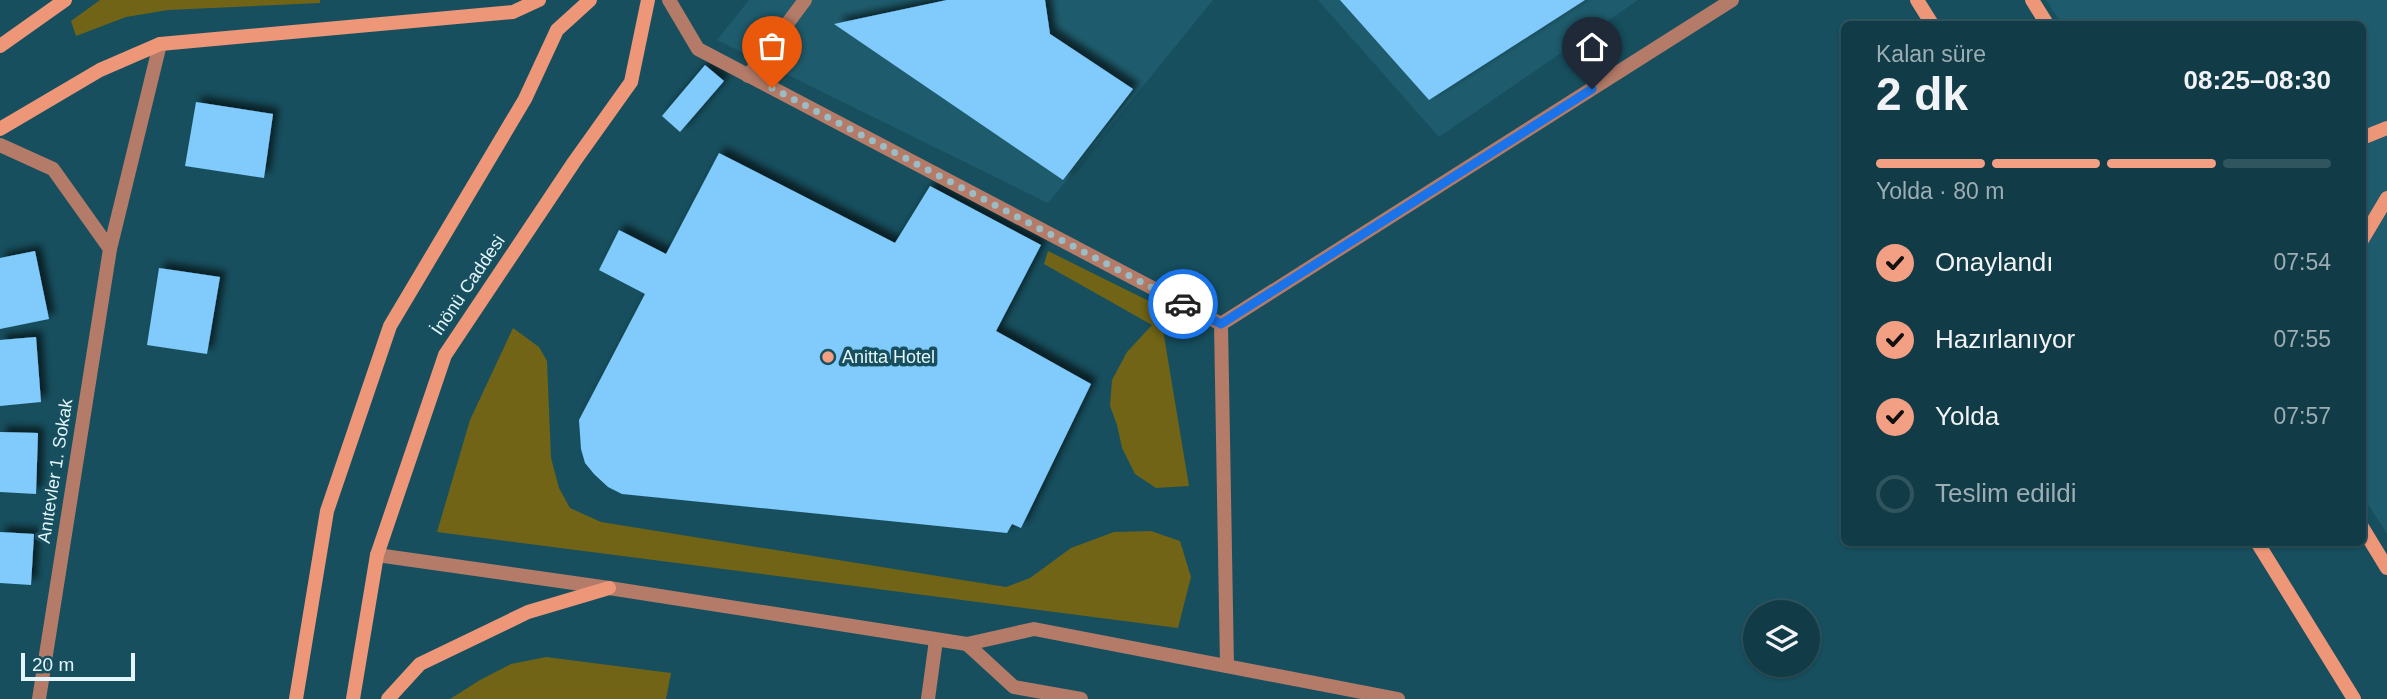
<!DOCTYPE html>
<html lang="tr">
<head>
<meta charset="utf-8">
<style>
	:root { --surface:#113b46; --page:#1a424d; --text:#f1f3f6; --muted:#9cadb3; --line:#30555f; --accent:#f39f83 }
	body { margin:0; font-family:Helvetica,sans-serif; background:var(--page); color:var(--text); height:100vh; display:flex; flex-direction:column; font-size:26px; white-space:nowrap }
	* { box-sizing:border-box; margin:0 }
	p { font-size:23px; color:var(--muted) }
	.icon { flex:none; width:38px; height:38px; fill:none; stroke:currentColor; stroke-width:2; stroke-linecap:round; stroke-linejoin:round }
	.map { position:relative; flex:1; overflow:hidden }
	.panel { position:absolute; left:1841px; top:21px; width:525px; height:525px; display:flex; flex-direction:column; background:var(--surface); border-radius:10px; box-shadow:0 2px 5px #0004,0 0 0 2px var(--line) }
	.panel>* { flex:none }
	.controls { position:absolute; left:1743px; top:600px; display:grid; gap:14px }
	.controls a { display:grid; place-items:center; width:77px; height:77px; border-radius:50%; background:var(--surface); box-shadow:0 2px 5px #0004,0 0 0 2px var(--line); font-size:35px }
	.scale { position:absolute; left:21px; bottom:18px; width:114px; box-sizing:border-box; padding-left:7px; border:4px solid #e4f6fc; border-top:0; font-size:19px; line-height:24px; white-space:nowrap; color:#e4f6fc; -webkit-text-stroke:5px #174f5e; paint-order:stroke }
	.pin { position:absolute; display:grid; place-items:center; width:60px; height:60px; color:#fff; margin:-72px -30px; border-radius:50% 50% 50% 0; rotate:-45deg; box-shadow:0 0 7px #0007 }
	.pin .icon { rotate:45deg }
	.courier { position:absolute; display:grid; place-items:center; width:70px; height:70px; margin:-35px; border:5px solid #1a73e8; border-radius:50%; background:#fff; color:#222; box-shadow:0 2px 9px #0007 }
	.summary em { font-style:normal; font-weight:700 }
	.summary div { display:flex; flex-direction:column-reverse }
	.summary { display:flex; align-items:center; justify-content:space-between; height:119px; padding:0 35px }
	h1 { font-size:46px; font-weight:700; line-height:52px }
	.bar { display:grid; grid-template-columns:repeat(4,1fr); gap:10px 7px; align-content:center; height:84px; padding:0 35px }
	.bar i { height:9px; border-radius:5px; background:var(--line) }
	.bar .active { background:var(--accent) }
	.bar p { grid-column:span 4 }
	ol { padding:0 35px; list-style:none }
	li { display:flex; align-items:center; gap:21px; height:77px }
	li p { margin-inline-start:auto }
	li .icon { padding:7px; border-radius:50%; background:var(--accent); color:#111; stroke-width:4 }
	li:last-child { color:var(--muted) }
	li i { width:38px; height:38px; border:4px solid var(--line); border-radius:50% }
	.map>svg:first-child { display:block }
</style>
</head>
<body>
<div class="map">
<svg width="2387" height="699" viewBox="0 0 2387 699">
	<defs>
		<filter id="shadow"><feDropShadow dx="6" dy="-6" stdDeviation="3.5" flood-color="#0009"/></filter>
	</defs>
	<rect width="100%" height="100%" fill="#174f5e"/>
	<g fill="#1e5c6d">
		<polygon points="749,0 1213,0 1048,203 717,40"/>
		<polygon points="1318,0 1638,0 1439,137"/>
		<polygon points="2046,0 2387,0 2387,534 2363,496 2362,24 2062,24"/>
	</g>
	<g fill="#716416">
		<polygon points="100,0 320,0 320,3 168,10 126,17 76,36 71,21"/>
		<polygon points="1048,251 1159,306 1189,486 1156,488 1135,474 1122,448 1117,425 1110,406 1112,380 1127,352 1152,325 1044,264"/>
		<polygon points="513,328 539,347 547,361 551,458 559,488 570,508 601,522 1006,587 1030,578 1071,548 1114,532 1151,531 1180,541 1191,577 1178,628 437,532 470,420"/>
		<polygon points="546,657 671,673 666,699 450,699 480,680 511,664"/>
	</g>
	<g fill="#80cafc" filter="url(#shadow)">
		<polygon points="947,0 1045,0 1050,34 1133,89 1063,180 834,24"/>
		<polygon points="1340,0 1585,0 1429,100"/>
		<polygon points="705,65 724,81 680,132 662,116"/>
		<polygon points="196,102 273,114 264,178 185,166"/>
		<polygon points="719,153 895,243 930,186 1041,245 996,331 1091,384 1021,528 1012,524 1007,533 622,494 608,487 594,474 585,463 581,449 579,420 645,294 599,270 619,230 666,254"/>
		<polygon points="35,251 49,319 0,329 0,258"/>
		<polygon points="159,268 220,277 207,354 147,345"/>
		<polygon points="36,337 41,402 0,406 0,340"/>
		<polygon points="0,432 38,433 36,494 0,492"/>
		<polygon points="0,532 34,534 31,585 0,583"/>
	</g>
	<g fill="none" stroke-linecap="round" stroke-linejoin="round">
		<g stroke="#b37b68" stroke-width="14">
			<polyline points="669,0 698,49 1221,324 1227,666"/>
			<polyline points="748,76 805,0"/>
			<polyline points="928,699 936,640"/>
		</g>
		<g stroke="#b37b68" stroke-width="14">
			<polyline points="0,145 53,169 110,249"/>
			<polyline points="1221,324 1732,0"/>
			<polyline points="377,555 609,588 967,644 1034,629 1398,699"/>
			<polyline points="967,644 1014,687 1081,699"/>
			<polyline points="39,699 110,249 160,44"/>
		</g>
		<g stroke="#ed9678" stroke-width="14">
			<polyline points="1917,0 1932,24"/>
			<polyline points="2032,0 2047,24"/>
			<polyline points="0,46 65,0"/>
			<polyline points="0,129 100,70 160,44 513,12 539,0"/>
			<polyline points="2362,138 2387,128"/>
			<polyline points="2362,240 2387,198"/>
			<polyline points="2362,527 2387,568"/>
			<polyline points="2257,542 2354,699"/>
			<polyline points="296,699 327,511 390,326 525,99 557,30 590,0"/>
			<polyline points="353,699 377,555 445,355 574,162 631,82 648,0"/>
			<polyline points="388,699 420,664 528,612 609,588"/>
		</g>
	</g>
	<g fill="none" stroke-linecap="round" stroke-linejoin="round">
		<polyline stroke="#9cbcc5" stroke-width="7" stroke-dasharray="0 12.6" points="772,88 1183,304"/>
		<polyline stroke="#1a73e8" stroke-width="9" points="1183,304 1221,324 1592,89"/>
	</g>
	<circle fill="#f39f83" stroke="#174f5e" stroke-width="2.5" cx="828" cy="357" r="7"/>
	<g text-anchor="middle" stroke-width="7" stroke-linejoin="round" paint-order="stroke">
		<g font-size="18" fill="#e4f6fc" stroke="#174f5e">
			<text transform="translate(468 285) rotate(-56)" y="6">İnönü Caddesi</text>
			<text transform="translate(55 471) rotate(-81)" y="6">Anıtevler 1. Sokak</text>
		</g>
		<g font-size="18" fill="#e4f6fc" stroke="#174f5e" text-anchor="start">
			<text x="842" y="363">Anitta Hotel</text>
		</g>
	</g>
</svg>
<div class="controls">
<a><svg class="icon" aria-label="layers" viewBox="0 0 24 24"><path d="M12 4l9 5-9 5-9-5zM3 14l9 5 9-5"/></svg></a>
</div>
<div class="scale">20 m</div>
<div class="pin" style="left:772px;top:88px;background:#ea580c"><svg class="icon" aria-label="bag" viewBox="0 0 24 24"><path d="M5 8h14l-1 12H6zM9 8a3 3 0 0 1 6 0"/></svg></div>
<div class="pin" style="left:1592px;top:89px;background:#1f2937"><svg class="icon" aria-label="home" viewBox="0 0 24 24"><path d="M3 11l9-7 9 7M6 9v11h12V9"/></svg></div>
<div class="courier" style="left:1183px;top:304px"><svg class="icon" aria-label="car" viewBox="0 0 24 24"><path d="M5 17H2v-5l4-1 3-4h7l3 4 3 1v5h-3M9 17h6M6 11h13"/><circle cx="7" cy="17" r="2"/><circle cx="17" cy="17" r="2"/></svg></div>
<section class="panel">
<div class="summary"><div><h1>2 dk</h1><p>Kalan süre</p></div><em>08:25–08:30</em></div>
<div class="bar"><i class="active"></i><i class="active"></i><i class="active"></i><i></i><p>Yolda · 80 m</p></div>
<ol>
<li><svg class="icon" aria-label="check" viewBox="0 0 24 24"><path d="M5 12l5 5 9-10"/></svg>Onaylandı<p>07:54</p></li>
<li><svg class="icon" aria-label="check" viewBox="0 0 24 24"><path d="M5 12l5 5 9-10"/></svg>Hazırlanıyor<p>07:55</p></li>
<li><svg class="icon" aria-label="check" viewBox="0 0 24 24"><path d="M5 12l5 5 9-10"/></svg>Yolda<p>07:57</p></li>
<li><i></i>Teslim edildi</li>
</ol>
</section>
</div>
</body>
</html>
